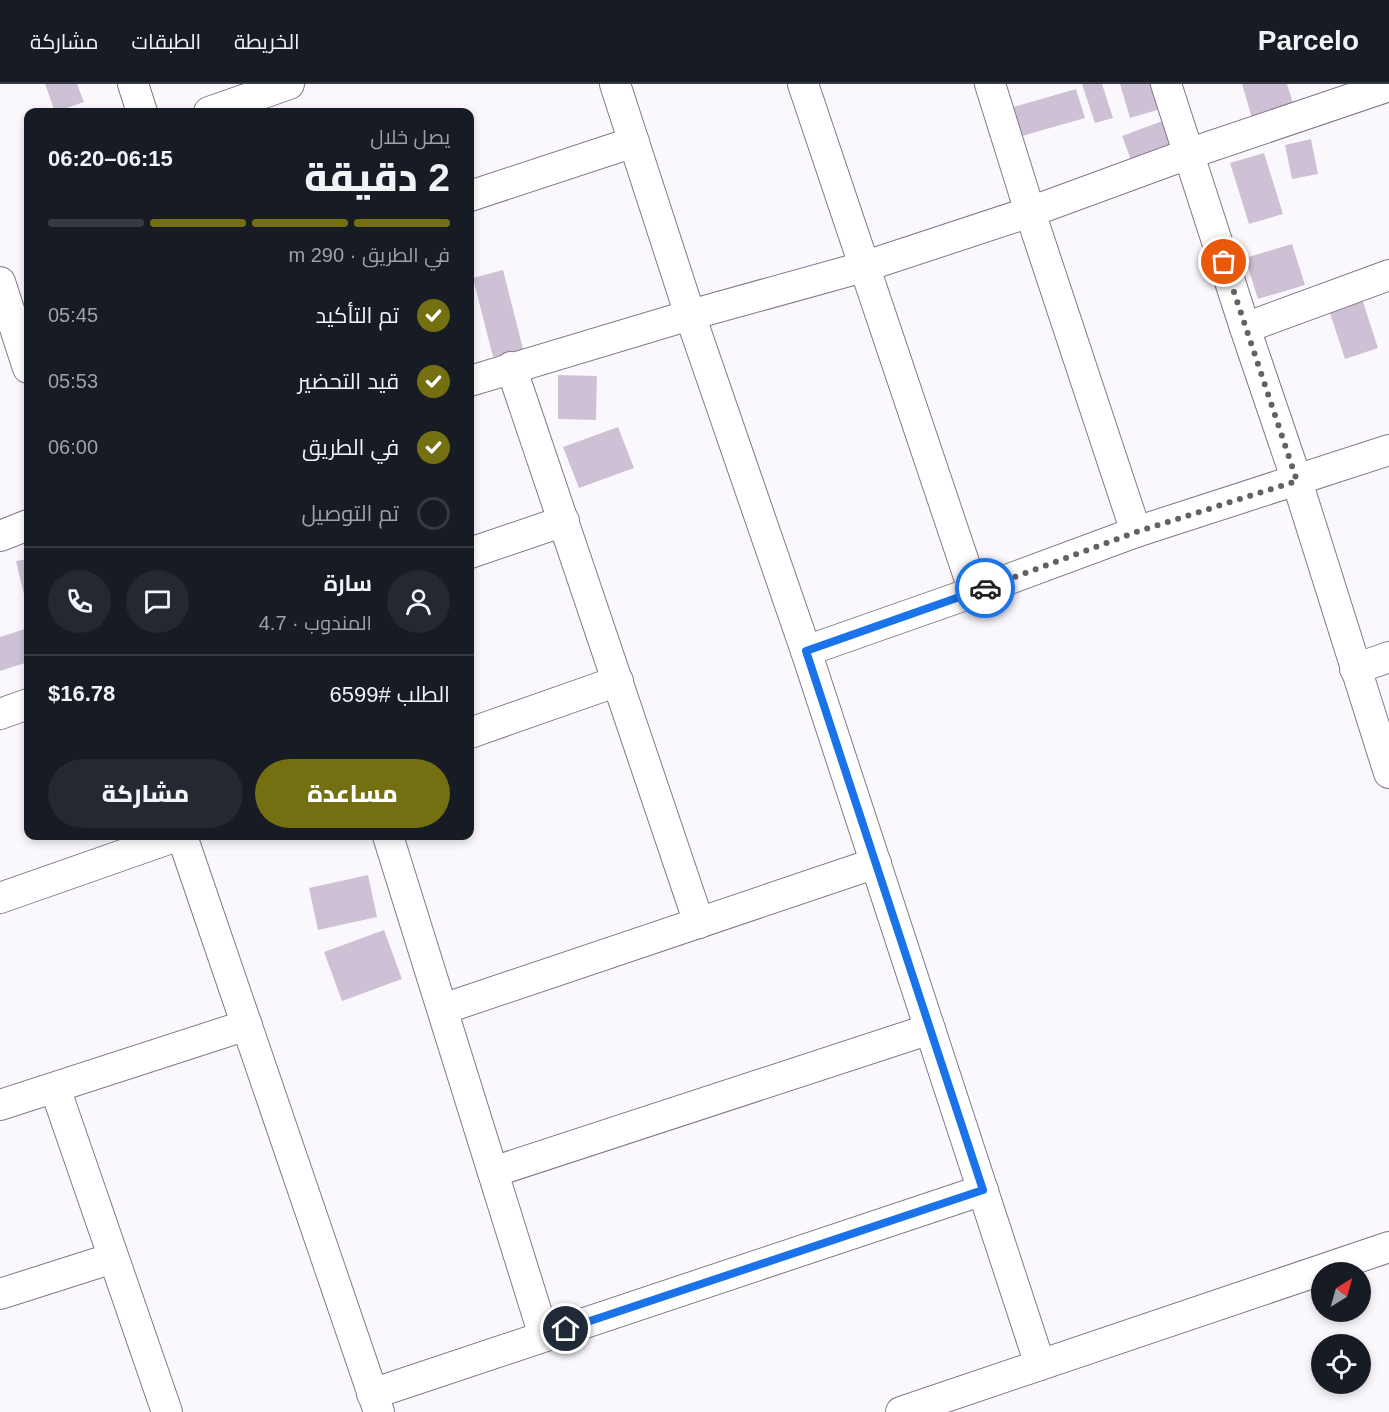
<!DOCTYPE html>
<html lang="ar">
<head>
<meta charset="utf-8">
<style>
	:root { --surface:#171b24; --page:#242831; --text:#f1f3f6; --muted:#9ea1a6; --line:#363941; --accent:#747012 }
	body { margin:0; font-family:Arial,Cairo,sans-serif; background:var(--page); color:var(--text); direction:rtl; height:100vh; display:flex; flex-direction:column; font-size:22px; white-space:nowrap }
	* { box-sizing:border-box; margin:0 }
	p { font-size:20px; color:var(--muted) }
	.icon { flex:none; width:33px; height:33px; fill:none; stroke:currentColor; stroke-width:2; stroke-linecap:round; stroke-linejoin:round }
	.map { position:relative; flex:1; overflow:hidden; direction:ltr }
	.sheet { position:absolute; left:24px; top:24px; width:450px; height:732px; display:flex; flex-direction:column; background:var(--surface); border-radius:12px; box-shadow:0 3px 9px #0003; direction:rtl }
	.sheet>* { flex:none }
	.needle { width:39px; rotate:37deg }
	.buttons { position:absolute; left:1311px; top:1178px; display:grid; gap:12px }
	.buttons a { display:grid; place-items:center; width:60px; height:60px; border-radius:50%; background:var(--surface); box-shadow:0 3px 9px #0003; font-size:30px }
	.pin { position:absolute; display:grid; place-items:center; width:51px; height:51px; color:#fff; margin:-26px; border:3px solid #fff; border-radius:50%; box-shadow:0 2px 6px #0007 }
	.courier { position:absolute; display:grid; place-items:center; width:60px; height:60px; margin:-30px; border:4px solid #1a73e8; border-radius:50%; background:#fff; color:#222; box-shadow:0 2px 8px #0007 }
	.head em { font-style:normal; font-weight:800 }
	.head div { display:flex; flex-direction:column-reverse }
	.head { display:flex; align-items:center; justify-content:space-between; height:102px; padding:0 24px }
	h1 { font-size:39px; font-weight:800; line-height:45px }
	.bar { display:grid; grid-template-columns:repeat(4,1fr); gap:9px 6px; align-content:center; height:72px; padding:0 24px }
	.bar i { height:8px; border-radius:4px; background:var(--line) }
	.bar .on { background:var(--accent) }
	.bar p { grid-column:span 4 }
	.line { display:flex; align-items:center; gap:15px; padding:0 24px; border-top:2px solid var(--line) }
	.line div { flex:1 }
	.round { display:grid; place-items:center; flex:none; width:63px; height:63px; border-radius:32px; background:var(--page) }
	ol { padding:0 24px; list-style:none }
	li { display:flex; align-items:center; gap:18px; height:66px }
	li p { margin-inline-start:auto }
	li .icon { padding:6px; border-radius:50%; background:var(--accent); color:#fff; stroke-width:4 }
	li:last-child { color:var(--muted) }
	li i { width:33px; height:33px; border:3px solid var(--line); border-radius:50% }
	.action { display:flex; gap:12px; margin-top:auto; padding:12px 24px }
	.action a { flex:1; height:69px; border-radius:36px; background:var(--accent); color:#fff; font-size:24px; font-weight:800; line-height:69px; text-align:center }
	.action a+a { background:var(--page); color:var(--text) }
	header { display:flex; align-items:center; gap:36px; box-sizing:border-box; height:84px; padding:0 30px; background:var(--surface); border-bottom:2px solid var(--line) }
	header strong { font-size:28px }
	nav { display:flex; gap:33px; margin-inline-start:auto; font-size:21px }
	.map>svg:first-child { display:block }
</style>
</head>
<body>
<header>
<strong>Parcelo</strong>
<nav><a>الخريطة</a><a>الطبقات</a><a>مشاركة</a></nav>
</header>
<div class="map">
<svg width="1389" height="1328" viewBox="0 0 1389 1328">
	<rect width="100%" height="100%" fill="#fbf8fd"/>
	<g fill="#cec1d6">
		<polygon points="45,0 77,0 84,18 55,28"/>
		<polygon points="1082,0 1102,0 1113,34 1095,39"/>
		<polygon points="1120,0 1154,0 1161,25 1130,34"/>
		<polygon points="1242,0 1287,0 1294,22 1252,34"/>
		<polygon points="1076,5 1085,34 1022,52 1013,23"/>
		<polygon points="1165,36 1174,61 1131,76 1122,52"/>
		<polygon points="1311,55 1318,90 1292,95 1285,61"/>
		<polygon points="1264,69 1283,130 1249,140 1230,79"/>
		<polygon points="1292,160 1305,201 1258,215 1245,174"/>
		<polygon points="503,186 523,265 493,273 473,194"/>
		<polygon points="1362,215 1378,264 1345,275 1329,226"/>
		<polygon points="558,291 597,292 596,336 558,335"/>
		<polygon points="618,343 634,384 579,404 563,363"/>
		<polygon points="28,475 28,527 16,477"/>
		<polygon points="28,544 28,578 0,587 0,553"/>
		<polygon points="368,791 377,833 318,846 309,804"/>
		<polygon points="384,846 402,895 342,917 324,868"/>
	</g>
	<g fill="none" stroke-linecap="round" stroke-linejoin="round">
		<defs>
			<g id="minor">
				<polyline points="133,0 142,28"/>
				<polyline points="615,0 690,231 806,567 1040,1281"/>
				<polyline points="803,0 974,508"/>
				<polyline points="990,0 1030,128 1136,448"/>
				<polyline points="1166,0 1245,244 1297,397 1389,689"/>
				<polyline points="209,28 289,0"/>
				<polyline points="470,112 634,58"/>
				<polyline points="0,198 28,284"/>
				<polyline points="1245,244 1389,191"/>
				<polyline points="511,283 699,839"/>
				<polyline points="470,297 690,231 863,183 1030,128 1188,70 1389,2"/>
				<polyline points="0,452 28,441"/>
				<polyline points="470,469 564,437"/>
				<polyline points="806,567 974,508 1136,448 1389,366"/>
				<polyline points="1355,585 1389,573"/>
				<polyline points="0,630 28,620"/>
				<polyline points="470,649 618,597"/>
				<polyline points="182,752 379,1328"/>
				<polyline points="388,752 544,1252"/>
				<polyline points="0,814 177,752"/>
				<polyline points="443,925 876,779"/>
				<polyline points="55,1004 167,1328"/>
				<polyline points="0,1021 247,941"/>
				<polyline points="493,1088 930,945"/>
				<polyline points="0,1210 113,1174"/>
				<polyline points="372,1310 983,1106"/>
				<polyline points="901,1328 1389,1163"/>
			</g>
		</defs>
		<use href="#minor" stroke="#84788c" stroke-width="32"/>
		<use href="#minor" stroke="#fff" stroke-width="30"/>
	</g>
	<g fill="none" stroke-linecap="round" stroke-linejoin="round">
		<polyline stroke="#646066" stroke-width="6" stroke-dasharray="0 10.8" points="985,504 1136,448 1297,397 1224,178"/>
		<polyline stroke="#1a73e8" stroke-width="8" points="566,1245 983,1106 806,567 985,504"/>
	</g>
</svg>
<div class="buttons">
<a><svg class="needle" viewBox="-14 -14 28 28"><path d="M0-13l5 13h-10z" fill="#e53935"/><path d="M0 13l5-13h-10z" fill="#9ea1a6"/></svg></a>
<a><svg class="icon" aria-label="locate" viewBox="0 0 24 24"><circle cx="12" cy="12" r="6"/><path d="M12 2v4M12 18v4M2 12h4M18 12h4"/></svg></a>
</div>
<div class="pin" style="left:1224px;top:178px;background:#ea580c"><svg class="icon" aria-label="bag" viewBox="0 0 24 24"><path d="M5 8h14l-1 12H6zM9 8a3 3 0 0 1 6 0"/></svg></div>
<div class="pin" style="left:566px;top:1245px;background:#1f2937"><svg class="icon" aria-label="home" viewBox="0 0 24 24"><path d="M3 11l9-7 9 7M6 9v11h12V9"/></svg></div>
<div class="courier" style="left:985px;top:504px"><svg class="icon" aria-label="car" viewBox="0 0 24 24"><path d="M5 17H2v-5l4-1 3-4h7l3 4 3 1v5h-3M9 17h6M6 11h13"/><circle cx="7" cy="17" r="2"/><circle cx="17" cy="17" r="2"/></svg></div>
<section class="sheet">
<div class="head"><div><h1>2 دقيقة</h1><p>يصل خلال</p></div><em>06:15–06:20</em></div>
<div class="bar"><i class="on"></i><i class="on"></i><i class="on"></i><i></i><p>في الطريق · 290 m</p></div>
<ol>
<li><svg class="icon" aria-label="check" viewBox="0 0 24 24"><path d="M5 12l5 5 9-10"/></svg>تم التأكيد<p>05:45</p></li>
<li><svg class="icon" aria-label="check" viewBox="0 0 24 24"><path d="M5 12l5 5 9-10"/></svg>قيد التحضير<p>05:53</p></li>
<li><svg class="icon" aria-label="check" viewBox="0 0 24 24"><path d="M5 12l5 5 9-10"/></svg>في الطريق<p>06:00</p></li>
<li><i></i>تم التوصيل</li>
</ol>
<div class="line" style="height:108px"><a class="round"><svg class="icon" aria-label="person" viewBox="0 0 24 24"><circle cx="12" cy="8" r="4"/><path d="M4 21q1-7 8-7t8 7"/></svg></a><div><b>سارة</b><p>المندوب · 4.7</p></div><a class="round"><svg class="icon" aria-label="chat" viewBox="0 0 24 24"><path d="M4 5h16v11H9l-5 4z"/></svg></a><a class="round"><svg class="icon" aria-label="phone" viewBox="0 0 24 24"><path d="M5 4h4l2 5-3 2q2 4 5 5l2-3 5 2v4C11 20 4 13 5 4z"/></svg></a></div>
<div class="line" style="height:78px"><div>الطلب #6599</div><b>$16.78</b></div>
<div class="action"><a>مساعدة</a><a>مشاركة</a></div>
</section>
</div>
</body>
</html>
